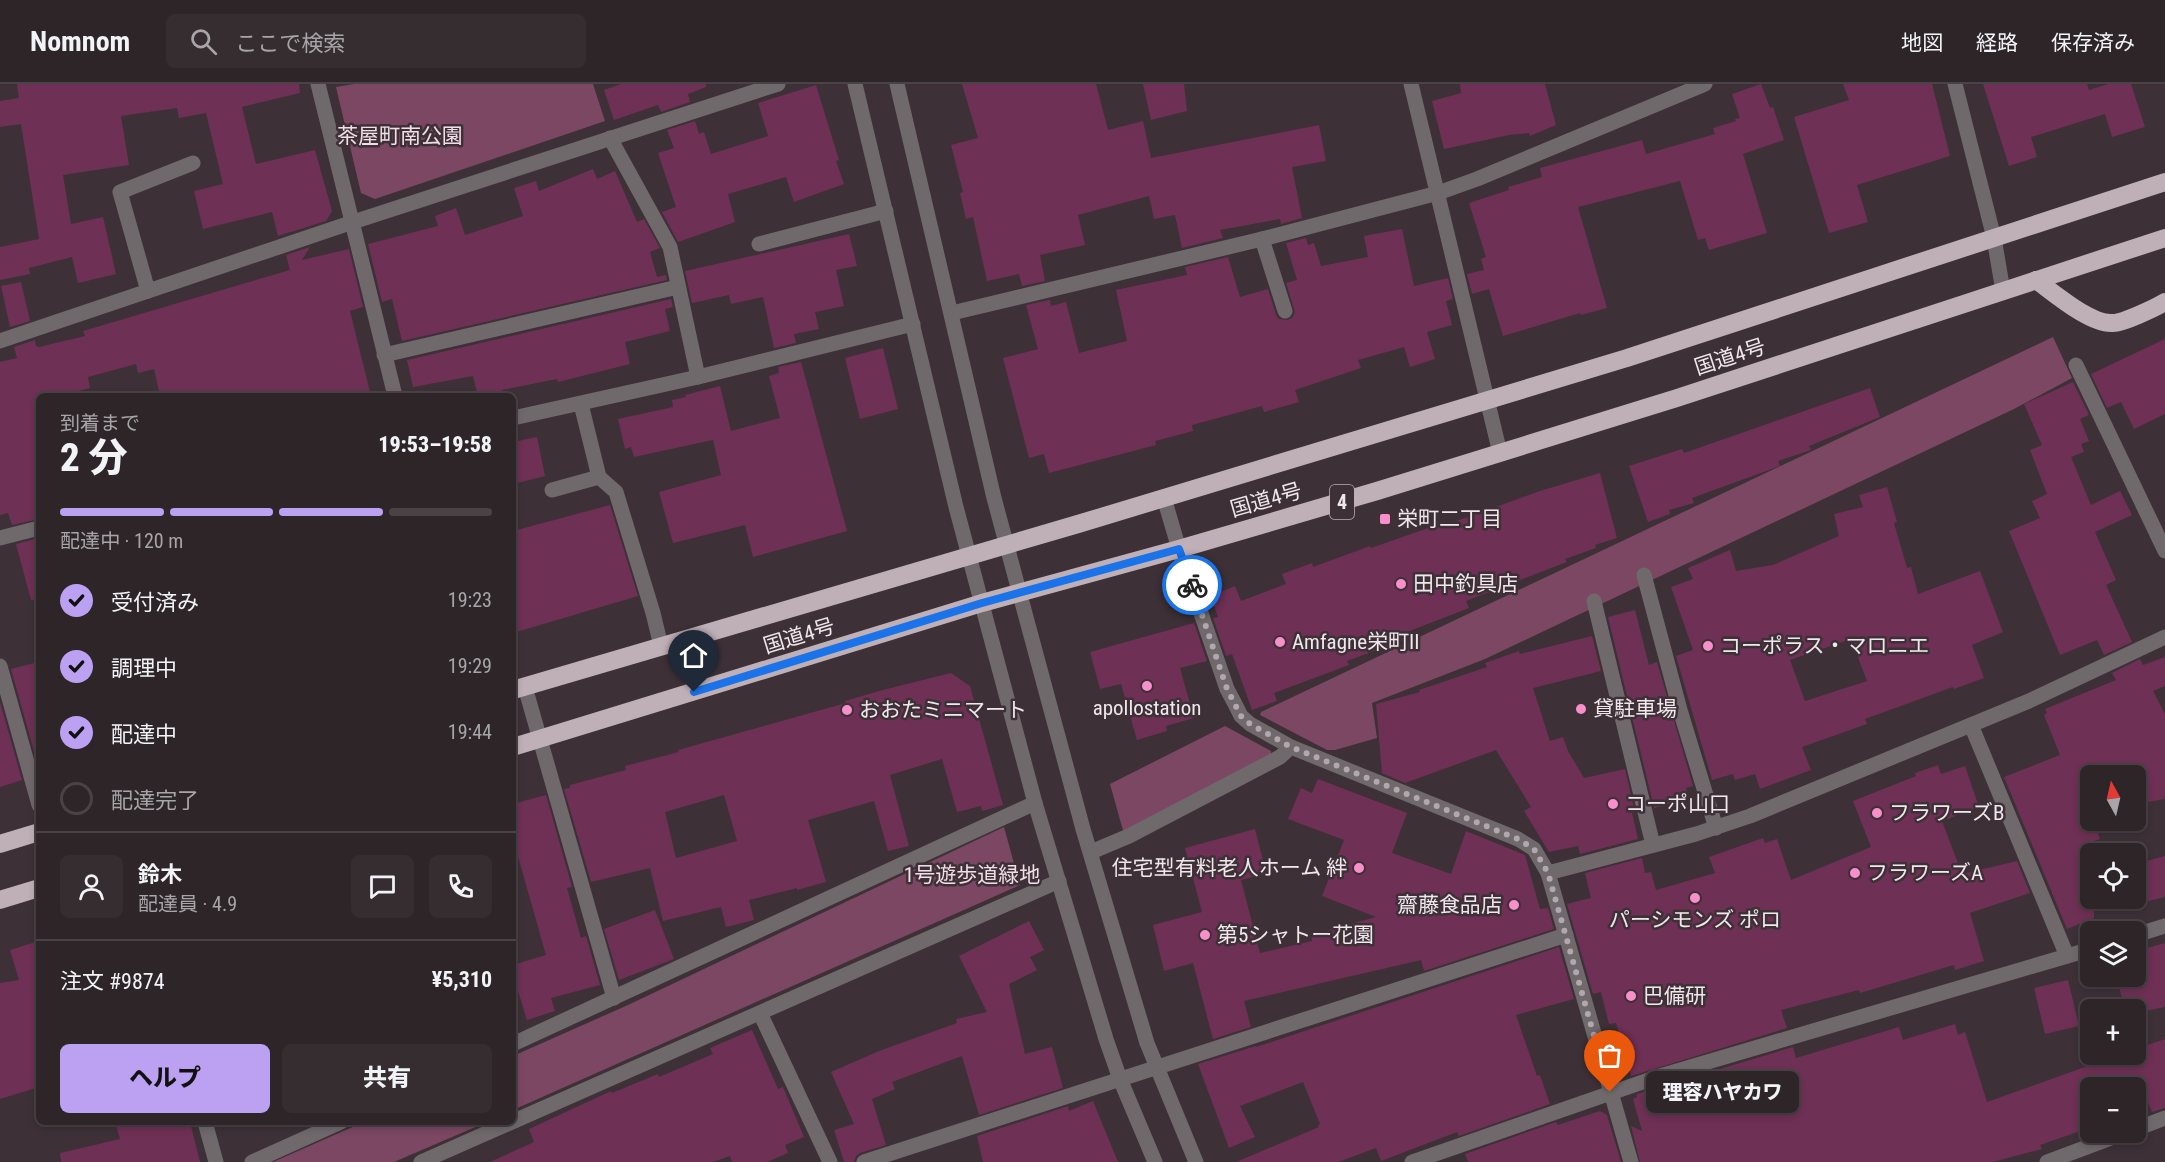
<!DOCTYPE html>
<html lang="ja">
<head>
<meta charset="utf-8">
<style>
	:root { --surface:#2e2529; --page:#362d31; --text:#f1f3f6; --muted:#a7a5a8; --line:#494246; --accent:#bca0f2 }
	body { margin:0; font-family:"Roboto Condensed","Noto Sans JP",sans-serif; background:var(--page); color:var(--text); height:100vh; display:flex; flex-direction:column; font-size:22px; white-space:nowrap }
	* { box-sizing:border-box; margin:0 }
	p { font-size:20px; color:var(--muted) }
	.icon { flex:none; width:33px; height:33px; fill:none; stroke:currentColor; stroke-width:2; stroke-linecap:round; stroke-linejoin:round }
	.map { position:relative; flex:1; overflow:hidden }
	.details { position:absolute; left:36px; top:309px; width:480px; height:732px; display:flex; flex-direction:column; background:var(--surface); border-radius:9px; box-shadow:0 3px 9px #0003,0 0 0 2px var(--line) }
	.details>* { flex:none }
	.needle { width:39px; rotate:352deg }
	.tools { position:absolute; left:2080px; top:681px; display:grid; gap:12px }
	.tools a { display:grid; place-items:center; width:66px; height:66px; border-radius:9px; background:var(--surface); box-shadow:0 3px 9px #0003,0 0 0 2px var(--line); font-size:30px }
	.pin { position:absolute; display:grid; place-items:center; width:51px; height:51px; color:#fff; margin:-62px -26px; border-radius:50% 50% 50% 0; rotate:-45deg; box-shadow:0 0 6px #0007 }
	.pin .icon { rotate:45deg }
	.courier { position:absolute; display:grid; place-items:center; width:60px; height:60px; margin:-30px; border:4px solid #1a73e8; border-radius:50%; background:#fff; color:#222; box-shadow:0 2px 8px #0007 }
	.bubble { position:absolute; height:42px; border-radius:9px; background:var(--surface); box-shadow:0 3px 9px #0003,0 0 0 2px var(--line); font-size:20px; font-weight:800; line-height:42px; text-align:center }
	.headline em { font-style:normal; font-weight:800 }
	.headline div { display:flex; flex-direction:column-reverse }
	.headline { display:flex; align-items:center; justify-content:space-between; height:102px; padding:0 24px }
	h1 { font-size:39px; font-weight:800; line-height:45px }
	.bar { display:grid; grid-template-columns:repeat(4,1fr); gap:9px 6px; align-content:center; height:72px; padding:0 24px }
	.bar i { height:8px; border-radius:4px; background:var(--line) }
	.bar .active { background:var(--accent) }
	.bar p { grid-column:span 4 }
	.line { display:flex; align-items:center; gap:15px; padding:0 24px; border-top:2px solid var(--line) }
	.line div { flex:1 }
	.round { display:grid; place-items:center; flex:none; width:63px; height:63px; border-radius:9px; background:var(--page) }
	ol { padding:0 24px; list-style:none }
	li { display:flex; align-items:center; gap:18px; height:66px }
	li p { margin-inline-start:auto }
	li .icon { padding:6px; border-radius:50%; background:var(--accent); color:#111; stroke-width:4 }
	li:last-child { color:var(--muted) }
	li i { width:33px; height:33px; border:3px solid var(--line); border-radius:50% }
	.primary-button { display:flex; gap:12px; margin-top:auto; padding:12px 24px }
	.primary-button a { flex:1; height:69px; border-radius:9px; background:var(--accent); color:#111; font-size:24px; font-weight:800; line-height:69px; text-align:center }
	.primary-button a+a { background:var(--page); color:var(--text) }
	header { display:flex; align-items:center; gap:36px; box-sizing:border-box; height:84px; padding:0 30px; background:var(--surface); border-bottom:2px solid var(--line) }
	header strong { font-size:28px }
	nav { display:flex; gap:33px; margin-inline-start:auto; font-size:21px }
	.search { width:420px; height:54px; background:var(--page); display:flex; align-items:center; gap:15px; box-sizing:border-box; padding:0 21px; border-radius:9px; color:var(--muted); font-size:22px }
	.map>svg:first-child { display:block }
</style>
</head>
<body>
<header>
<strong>Nomnom</strong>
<div class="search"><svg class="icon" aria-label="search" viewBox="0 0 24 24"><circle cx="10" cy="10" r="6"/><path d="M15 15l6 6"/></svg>ここで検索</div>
<nav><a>地図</a><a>経路</a><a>保存済み</a></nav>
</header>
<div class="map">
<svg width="2165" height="1078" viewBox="0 0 2165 1078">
	<rect width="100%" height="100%" fill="#3d3137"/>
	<g fill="#7b4763">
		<polygon points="354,0 593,0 605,37 375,115 361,109 336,3"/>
		<polygon points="2053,253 2072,294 2014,325 1485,575 1372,619 1377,654 1335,666 1327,666 1260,631 1261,628"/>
		<polygon points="1225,642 1271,667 1271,673 1124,750 1110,700"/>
		<polygon points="1004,743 1020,801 513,1026 513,972 628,921"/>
		<polygon points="364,1038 487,1038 394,1078 273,1078"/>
	</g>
	<g fill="#6e3054" fill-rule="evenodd">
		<polygon points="17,0 299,0 300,9 242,23 256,80 315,66 332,127 326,137 278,152 272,128 203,145 194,107 223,100 206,29 179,34 177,24 121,32 129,81 63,91 71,140 103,133 116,190 78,199 72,173 29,184 30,190 0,196 0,163 39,155 21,40 0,43 0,17 19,14"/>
		<polygon points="621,0 706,0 706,3 688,10 690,18 661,28 658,21 614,36 604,6"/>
		<polygon points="962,0 1096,0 1108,46 1143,37 1151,74 1319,41 1326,77 1292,83 1302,134 1281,140 1280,135 1220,146 1223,154 1182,164 1175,131 1154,135 1149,112 1078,131 1085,161 1040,171 1045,197 1022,202 1019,190 987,197 973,133 966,135 960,109 963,108 951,61 978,54"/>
		<polygon points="1143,0 1184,0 1187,27 1151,36"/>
		<polygon points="1460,0 1545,0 1556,41 1530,52 1529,49 1509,51 1444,65 1432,17 1461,9"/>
		<polygon points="1761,0 1770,24 1773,23 1784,56 1743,70 1767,149 1709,166 1705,154 1698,156 1680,97 1578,123 1607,224 1581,231 1580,229 1503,252 1489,205 1472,210 1467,190 1484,186 1481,175 1486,173 1469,119 1509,106 1508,103 1542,93 1540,84 1642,56 1646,70 1715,50 1713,44 1736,37 1735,35 1740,34 1732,10"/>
		<polygon points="1843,0 1932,0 1950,72 1857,101 1868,138 1829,149 1794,33 1849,16"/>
		<polygon points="1983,0 2087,0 2089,6 2108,0 2131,0 2145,43 2112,53 2105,30 2031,53 2037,73 2009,82"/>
		<polygon points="816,1 839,76 836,77 844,100 794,118 786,93 728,110 735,138 678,158 662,128 676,123 658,69 674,64 667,46 695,37 699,50 704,48 711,70 768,52 758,19"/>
		<polygon points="593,85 597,95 615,87 637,138 644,135 660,164 650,168 657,193 666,191 667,196 402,257 392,215 382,218 368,160 438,142 435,132 456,124 465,151 523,132 514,104 536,97 539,107"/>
		<polygon points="1402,145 1414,202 1448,194 1453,215 1446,217 1452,241 1427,248 1435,275 1410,283 1404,263 1358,276 1361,284 1295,306 1299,318 1264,328 1262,322 1192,341 1193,347 1155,357 1156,361 1049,389 1044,370 1029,374 1003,274 1038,265 1026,221 1050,216 1051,222 1066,218 1079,269 1127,257 1116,206 1187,191 1185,183 1228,173 1240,213 1268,205 1276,231 1279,235 1287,236 1292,234 1295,228 1286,199 1297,196 1286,159 1306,154 1308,161 1314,159 1321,182 1368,173 1364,152"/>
		<polygon points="849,150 857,182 836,186 844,222 815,228 819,245 794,250 796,259 774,264 763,213 731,220 729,211 692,219 685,187"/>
		<polygon points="310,163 302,176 349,165 363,223 350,227 371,312 160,312 154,285 138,289 136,280 88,293 90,304 60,312 39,312 39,435 12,441 8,429 0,431 0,278 17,274 14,263 35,256 36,262 39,263 85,252 83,247 290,186 286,171"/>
		<polygon points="21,198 30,237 10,243 1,202"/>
		<polygon points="671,215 673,223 665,225 670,247 625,258 630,280 558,298 557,295 502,306 503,312 478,312 473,292 413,303 407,276"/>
		<polygon points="2165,255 2165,330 2134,345 2121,318 2107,324 2091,290"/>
		<polygon points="883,264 898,325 860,335 845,274"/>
		<polygon points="801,278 847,447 753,473 745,441 673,459 659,408 721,391 713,356 634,373 631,363 625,365 618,335 673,323 672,316 686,313 685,311 720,302 731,347 780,334 769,292 779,289 778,283"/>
		<polygon points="2073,298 2089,331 2080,335 2089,357 2081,360 2084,368 2071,373 2091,421 2120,407 2132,431 2095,448 2116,496 2106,501 2132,558 2104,571 2097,556 2060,571 2009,447 2040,434 2032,417 2047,410 2030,366 2042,361 2024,320"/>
		<polygon points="1870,304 1880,333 1809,362 1811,366 1778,377 1780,382 1692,414 1694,419 1669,426 1670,430 1648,438 1629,382 1682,365 1684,369"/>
		<polygon points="537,353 545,392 513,400 513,358"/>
		<polygon points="1600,389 1617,454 1595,461 1596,464 1565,475 1567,478 1466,517 1469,524 1402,550 1404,556 1347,577 1349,581 1274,609 1277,617 1252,626 1232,570 1226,572 1213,534 1218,533 1213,518 1218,509 1235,502 1241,517 1286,500 1282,490 1312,479 1313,483 1370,462 1371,464 1437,441 1438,443 1471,432 1540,407"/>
		<path d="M1887,403l10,35 -3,1 13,45 4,-1 7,27 62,-23 23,61 -31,13 12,33 -30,11 -1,-2 -88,32 2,5 -65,23 9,23 -51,19 -5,-15 -20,6 -2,-6 -21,6 -36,-124 17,-6 -22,-63 22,-8 -5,-11 42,-18 6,21 37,-6 66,-29 -5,-22 29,-7 -4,-12zM1851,555l16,42 -62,20 -15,-41z"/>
		<polygon points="610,421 638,512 513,549 513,447"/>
		<polygon points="39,454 39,515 31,516 16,460"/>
		<polygon points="1635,526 1649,581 1657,578 1693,702 1686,704 1689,715 1654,724 1608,533"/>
		<polygon points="1194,539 1207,577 1180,584 1194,634 1166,642 1167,647 1137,656 1121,600 1100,605 1090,568"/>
		<polygon points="1592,552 1601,587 1533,604 1550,657 1563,653 1568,667 1584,694 1625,685 1635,728 1632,729 1638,755 1580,770 1578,762 1549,768 1524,727 1531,723 1496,666 1405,699 1382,689 1376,620 1420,608 1419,606 1487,583 1485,579 1519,567 1520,570"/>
		<polygon points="2165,573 2165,602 2153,607 2165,630 2165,715 2136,720 2136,692 2091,692 2091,701 2084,704 2091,722 2091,736 2097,736 2100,745 2097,746 2100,755 2091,758 2091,816 2094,825 2094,834 2067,845 2004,693 2060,671 2044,631 2047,629 2045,625 2116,596 2112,589 2140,575 2143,581"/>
		<polygon points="39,578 39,685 11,585"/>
		<path d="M951,589l19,13 33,119 -21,6 -1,-5 -24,6 -15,-53 -52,16 19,71 -21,5 -14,-50 -66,19 18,62 -29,8v-2l-48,12 5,20 -28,7 -5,-20 -58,14 -13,-53 -59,14 -27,-93 6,-1v-3l56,-15 -1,-4 54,-14 -1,-2 168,-47 -1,-2 34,-10zM724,711l13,46 -61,17 -11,-46z"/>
		<polygon points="0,618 22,696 0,703"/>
		<polygon points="1938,681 1941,690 1965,682 1979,723 1942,737 1962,790 2017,777 2030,809 1970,829 1984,877 1955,886 1954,881 1860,909 1859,906 1781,926 1787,944 1631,992 1616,939 1609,940 1601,908 1593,910 1567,820 1591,814 1585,789 1642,774 1645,789 1651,788 1656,806 1715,789 1709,773 1763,754 1765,759 1777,755 1791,796 1871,763 1853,717 1916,692 1915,689"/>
		<polygon points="1318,695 1407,729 1392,769 1451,790 1466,747 1525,771 1540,825 1548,824 1554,845 1424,887 1421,876 1244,917 1251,943 1213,955 1193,879 1164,887 1153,841 1202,828 1185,764 1255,745 1264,780 1264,790 1241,796 1260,869 1312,857 1311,851 1376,833 1322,812 1344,756 1288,735 1301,704 1312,709"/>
		<polygon points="546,711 572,803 567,804 581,854 586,852 600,901 551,914 555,927 527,936 513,891 513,881 546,871 513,755 513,720"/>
		<polygon points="2165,772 2165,813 2136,820 2136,780"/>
		<polygon points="655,826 674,875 619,896 604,845"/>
		<polygon points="1029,837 1044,866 1030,873 1037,886 1009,900 1025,970 1052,963 1063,1004 979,1031 962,972 892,998 895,1005 872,1015 886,1061 860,1069 856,1072 854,1078 844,1078 834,1046 854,1040 831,988 879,967 957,939 956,935 987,928 959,872"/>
		<polygon points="39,857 39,1003 0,1015 0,899 19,896 10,866"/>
		<polygon points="2165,859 2165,923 2136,929 2136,918 2124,922 2116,892 2136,892 2136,867"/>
		<polygon points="1559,863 1574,915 1516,931 1537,992 1540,991 1550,1020 1459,1052 1457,1048 1381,1077 1376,1064 1338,1078 1236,1078 1319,1043 1318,1041 1320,1040 1303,998 1240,1022 1255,1053 1229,1064 1198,980 1256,962 1256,963"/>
		<polygon points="2068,896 2079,942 2045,950 2034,904"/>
		<polygon points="1955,940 1958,951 1965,948 1987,1018 2121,970 2136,970 2136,965 2165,955 2165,1024 2152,1028 2142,1004 2091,1004 2091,1039 2085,1042 2086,1045 2040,1061 2042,1065 1993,1078 1640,1078 1631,1042 1642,1047 1633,1015 1637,1013 1637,1010 1793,963 1796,974 1899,943 1903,956"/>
		<polygon points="752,946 778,1005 783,1003 804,1053 785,1061 788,1069 767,1078 732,1078 730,1072 713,1078 490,1078 534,1058 529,1045 611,1007 612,1009 658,990 659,993 713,970 710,964"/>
		<polygon points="1093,1017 1118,1078 983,1078 977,1052 1068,1022 1069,1027"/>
		<polygon points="1600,1027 1607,1031 1621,1078 1468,1078 1465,1070 1556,1038 1558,1041"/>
		<polygon points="115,1038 190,1038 200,1078 61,1078 60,1069 120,1055"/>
	</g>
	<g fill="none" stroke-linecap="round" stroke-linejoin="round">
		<g stroke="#6f696c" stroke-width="15">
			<polyline points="318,0 395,312"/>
			<polyline points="855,0 956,423 1035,719 1106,955 1120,995 1155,1078"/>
			<polyline points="897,0 994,414 1083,745 1147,959 1196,1078"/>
			<polyline points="1411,0 1500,369"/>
			<polyline points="1955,0 1994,154 2003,207"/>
			<polyline points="610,54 670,163 698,293"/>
			<polyline points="1262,155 1285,227"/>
			<polyline points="759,160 886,127"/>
			<polyline points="148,207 120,108 193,79"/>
			<polyline points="952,229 1262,155 1438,109 1477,95 1705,0"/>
			<polyline points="0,257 353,138 778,0"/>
			<polyline points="384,271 678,203"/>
			<polyline points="2076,281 2165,467"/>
			<polyline points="513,334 698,293 913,240"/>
			<polyline points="599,393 616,408 653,529 661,562"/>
			<polyline points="552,406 599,393 581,320"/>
			<polyline points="1164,414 1179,465 1227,605 1235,620 1241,632 1250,640 1291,663 1518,755 1534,765 1548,789 1631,1078"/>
			<polyline points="0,454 39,444"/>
			<polyline points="1644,491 1680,626 1716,744"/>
			<polyline points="1594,517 1653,761"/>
			<polyline points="0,582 39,721"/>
			<polyline points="525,603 614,914"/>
			<polyline points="1971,641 2067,872"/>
			<polyline points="1091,768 1129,752 1280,673 1291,663"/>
			<polyline points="1548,789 1696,750 1750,732 2029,617 2165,553"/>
			<polyline points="2136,851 2165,842"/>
			<polyline points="760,929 830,1078"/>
			<polyline points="513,960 1035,719"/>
			<polyline points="205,1038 216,1078"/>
			<polyline points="2136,1045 2165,1034"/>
			<polyline points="252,1078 341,1038"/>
			<polyline points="421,1078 1059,797"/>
			<polyline points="864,1078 1566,851"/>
			<polyline points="1412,1078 1660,992 2091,865"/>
			<polyline points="2047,1078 2127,1048"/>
		</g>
		<g stroke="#bfb0b7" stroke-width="18">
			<path d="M2036,196c18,13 55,45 77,43 10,0 42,-15 52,-21"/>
			<polyline points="513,606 1078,440 1627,274 2165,98"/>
			<polyline points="513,663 982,519 1179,465 1377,407 1677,314 2165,154"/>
			<polyline points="0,760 39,748"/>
			<polyline points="0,816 39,804"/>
		</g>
	</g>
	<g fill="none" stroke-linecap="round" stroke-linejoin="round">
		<polyline stroke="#b1a7ac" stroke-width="6" stroke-dasharray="0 10.8" points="1192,501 1227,605 1241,632 1250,640 1291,663 1518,755 1534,765 1548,789 1610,1008"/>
		<polyline stroke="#1a73e8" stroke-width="8" points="694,608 982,519 1179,465 1192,501"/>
	</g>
	<g fill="#f98fca" stroke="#3d3137" stroke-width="2">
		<rect x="1379" y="429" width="12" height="12" rx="3"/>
		<circle cx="1401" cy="500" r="6"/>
		<circle cx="1280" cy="558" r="6"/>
		<circle cx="1708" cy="562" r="6"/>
		<circle cx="1147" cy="602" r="6"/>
		<circle cx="1581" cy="625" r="6"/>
		<circle cx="847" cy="626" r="6"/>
		<circle cx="1613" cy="720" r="6"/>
		<circle cx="1877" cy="729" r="6"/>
		<circle cx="1359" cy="784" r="6"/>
		<circle cx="1855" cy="789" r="6"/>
		<circle cx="1695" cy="814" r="6"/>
		<circle cx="1514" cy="821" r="6"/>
		<circle cx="1205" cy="851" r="6"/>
		<circle cx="1631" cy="912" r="6"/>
	</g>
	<g text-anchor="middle" stroke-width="5" stroke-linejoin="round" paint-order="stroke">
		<rect fill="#3d3137" stroke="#bab0b5" stroke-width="1.5" x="1330" y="401" width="24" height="34" rx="4.5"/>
		<g font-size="20" font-weight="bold" fill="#efe7eb">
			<text x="1342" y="425">4</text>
		</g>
		<g font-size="21" fill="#f2dee8" stroke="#3d3137">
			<text x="400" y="59">茶屋町南公園</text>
			<text x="972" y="798">1号遊歩道緑地</text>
		</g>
		<g font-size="21" fill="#efe7eb" stroke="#3d3137">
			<text transform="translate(1730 273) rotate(-18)" y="7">国道4号</text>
			<text transform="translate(1266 416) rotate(-16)" y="7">国道4号</text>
			<text transform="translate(799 552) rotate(-17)" y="7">国道4号</text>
		</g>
		<g font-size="21" fill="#efe7eb" stroke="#3d3137" text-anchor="start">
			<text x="1397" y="442">栄町二丁目</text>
			<text x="1413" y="507">田中釣具店</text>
			<text x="1292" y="565">Amfagne栄町II</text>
			<text x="1720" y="569">コーポラス・マロニエ</text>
			<text x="1147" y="631" text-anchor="middle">apollostation</text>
			<text x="1593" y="632">貸駐車場</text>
			<text x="859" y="633">おおたミニマート</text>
			<text x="1625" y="727">コーポ山口</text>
			<text x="1889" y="736">フラワーズB</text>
			<text x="1347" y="791" text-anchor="end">住宅型有料老人ホーム 絆</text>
			<text x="1867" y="796">フラワーズA</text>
			<text x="1502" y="828" text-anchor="end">齋藤食品店</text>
			<text x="1695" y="843" text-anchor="middle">パーシモンズ ポロ</text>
			<text x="1217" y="858">第5シャトー花園</text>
			<text x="1643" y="919">巴備研</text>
		</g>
	</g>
</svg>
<div class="tools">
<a><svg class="needle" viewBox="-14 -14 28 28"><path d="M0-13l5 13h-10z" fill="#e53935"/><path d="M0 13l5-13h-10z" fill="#a7a5a8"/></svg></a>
<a><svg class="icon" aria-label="locate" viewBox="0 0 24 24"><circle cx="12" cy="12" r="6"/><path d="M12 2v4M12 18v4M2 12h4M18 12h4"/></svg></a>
<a><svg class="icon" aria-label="layers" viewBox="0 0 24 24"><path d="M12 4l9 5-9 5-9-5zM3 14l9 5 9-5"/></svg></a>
<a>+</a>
<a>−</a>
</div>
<div class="pin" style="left:1610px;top:1008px;background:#ea580c"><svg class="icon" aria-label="bag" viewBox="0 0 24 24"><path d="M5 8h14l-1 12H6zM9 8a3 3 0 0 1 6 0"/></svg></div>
<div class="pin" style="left:694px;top:608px;background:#1f2937"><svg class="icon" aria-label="home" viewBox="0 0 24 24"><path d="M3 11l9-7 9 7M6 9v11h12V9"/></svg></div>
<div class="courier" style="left:1192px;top:501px"><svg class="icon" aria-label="bike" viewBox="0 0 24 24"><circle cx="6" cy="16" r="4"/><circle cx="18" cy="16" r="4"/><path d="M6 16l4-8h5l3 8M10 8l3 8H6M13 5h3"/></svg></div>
<div class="bubble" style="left:1646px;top:987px;width:153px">理容ハヤカワ</div>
<section class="details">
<div class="headline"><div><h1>2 分</h1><p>到着まで</p></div><em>19:53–19:58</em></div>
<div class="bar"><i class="active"></i><i class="active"></i><i class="active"></i><i></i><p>配達中 · 120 m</p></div>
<ol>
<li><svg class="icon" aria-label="check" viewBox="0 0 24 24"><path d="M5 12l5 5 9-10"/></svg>受付済み<p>19:23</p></li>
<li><svg class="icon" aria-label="check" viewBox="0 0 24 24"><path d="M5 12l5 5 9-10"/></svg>調理中<p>19:29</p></li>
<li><svg class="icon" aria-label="check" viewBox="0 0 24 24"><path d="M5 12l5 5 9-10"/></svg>配達中<p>19:44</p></li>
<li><i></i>配達完了</li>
</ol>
<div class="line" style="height:108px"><a class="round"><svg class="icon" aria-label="person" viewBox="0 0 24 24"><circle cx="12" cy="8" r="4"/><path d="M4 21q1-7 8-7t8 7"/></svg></a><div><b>鈴木</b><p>配達員 · 4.9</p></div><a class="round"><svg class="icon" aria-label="chat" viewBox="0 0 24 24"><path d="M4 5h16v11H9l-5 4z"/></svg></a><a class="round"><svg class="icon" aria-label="phone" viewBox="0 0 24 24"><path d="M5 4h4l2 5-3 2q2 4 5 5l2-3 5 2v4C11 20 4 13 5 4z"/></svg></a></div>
<div class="line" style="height:78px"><div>注文 #9874</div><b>¥5,310</b></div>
<div class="primary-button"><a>ヘルプ</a><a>共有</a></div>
</section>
</div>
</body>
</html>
